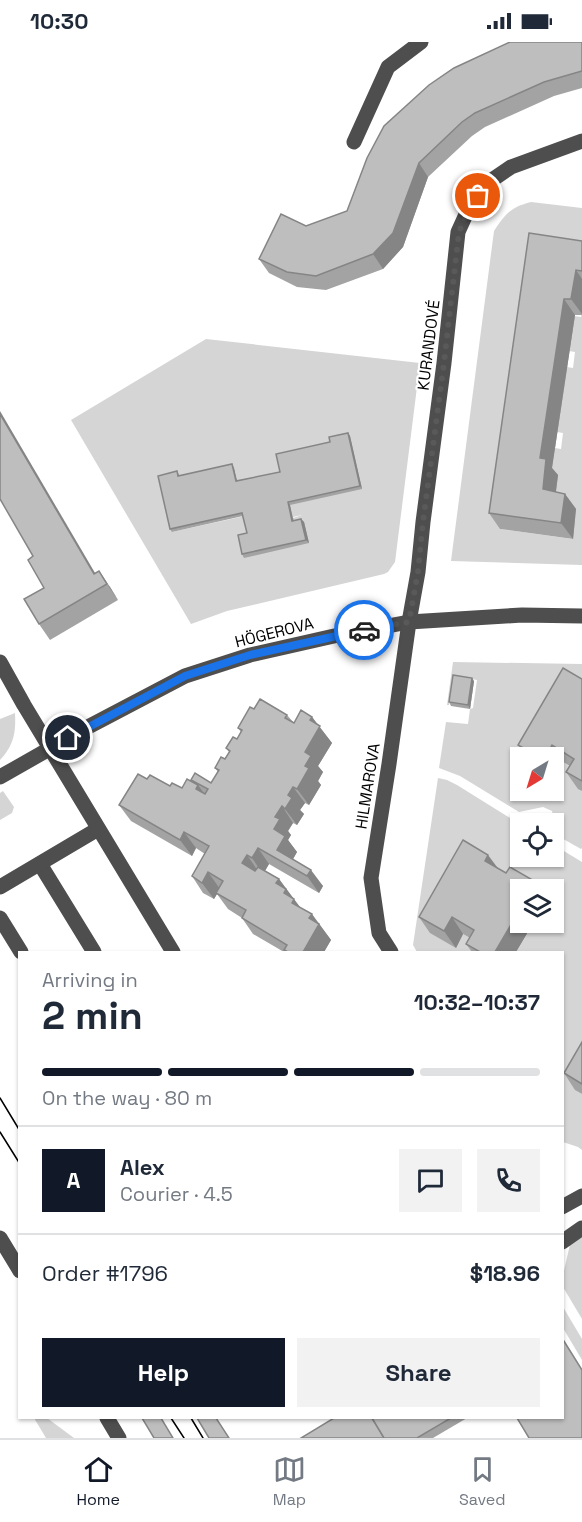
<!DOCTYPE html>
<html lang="en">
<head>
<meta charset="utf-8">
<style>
	:root { --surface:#fff; --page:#f2f2f3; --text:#1f2937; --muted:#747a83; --line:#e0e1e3; --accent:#111827 }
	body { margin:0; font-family:"Space Grotesk",sans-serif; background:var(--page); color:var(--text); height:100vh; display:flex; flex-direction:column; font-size:22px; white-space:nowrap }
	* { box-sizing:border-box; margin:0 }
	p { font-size:20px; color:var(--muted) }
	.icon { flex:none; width:33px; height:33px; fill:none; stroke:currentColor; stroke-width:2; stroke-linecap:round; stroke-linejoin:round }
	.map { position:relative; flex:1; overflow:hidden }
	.panel { position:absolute; left:18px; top:909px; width:546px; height:468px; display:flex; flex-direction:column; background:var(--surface); border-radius:0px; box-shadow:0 2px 4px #0004 }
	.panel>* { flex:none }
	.needle { width:39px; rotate:218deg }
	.controls { position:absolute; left:510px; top:705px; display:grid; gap:12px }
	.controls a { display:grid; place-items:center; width:54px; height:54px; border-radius:0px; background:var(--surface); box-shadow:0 2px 4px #0004; font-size:30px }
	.pin { position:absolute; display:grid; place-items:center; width:51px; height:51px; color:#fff; margin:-26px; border:3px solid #fff; border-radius:50%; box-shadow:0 2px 6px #0007 }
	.courier { position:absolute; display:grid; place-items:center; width:60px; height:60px; margin:-30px; border:4px solid #1a73e8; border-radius:50%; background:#fff; color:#222; box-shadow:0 2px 8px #0007 }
	.summary em { font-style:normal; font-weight:600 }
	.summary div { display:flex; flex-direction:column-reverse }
	.summary { display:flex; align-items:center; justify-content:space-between; height:102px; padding:0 24px }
	h1 { font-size:39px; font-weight:600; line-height:45px }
	.bar { display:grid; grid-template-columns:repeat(4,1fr); gap:9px 6px; align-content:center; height:72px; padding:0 24px }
	.bar i { height:8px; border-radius:4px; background:var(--line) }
	.bar .active { background:var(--accent) }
	.bar p { grid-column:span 4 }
	.line { display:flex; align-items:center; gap:15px; padding:0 24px; border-top:2px solid var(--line) }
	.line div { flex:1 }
	.round { display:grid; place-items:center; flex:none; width:63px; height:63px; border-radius:0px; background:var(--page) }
	.action { display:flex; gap:12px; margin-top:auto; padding:12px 24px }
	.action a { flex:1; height:69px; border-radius:0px; background:var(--accent); color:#fff; font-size:24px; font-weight:600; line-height:69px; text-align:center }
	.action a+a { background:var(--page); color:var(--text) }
	.status { display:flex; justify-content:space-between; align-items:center; height:42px; padding:0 30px; background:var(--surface); direction:ltr }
	.status svg { height:16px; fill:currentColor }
	.dock { display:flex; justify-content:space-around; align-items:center; height:84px; border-top:2px solid var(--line); background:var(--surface); font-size:16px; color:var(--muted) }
	.dock a { display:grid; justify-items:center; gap:3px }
	.dock .active { color:var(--accent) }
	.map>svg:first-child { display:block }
</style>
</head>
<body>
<div class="status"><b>10:30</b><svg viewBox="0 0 49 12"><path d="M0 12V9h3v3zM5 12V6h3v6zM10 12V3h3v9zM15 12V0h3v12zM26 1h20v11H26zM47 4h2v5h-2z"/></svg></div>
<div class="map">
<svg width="582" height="1396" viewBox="0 0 582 1396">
	<rect width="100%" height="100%" fill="#fff"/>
	<g fill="#d5d5d5" fill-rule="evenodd">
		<path d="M531,160l51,6v47l-82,274 72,10 4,-29 -21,-18 -4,-18 4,-26 6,1 2,-16 -6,-1 10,-65 6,1 2,-16 -6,-1 5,-35 7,1 1,-7v255l-131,-4 43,-330c11,-17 17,-24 37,-29z"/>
		<path d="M206,297l214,24 -25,199 -7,10 -4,2 -157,37 -36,13 -120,-204zM331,399l-41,64 3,12 9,-2 -9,3 1,7 -49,-9 -73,16 8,-52 54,-12 4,17 44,-10z"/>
		<polygon points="453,620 582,622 582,647 532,715 520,716 520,748 554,748 554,732 556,733 563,720 582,731 578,746 582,749 582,806 581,807 558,794 552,769 543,765 519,770 460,734 439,726 446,680 468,682 470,667 473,666 477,638 454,634 449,663 447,663"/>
		<path d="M15,671c1,19 -1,32 -15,47v-41z"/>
		<polygon points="438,736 447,738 457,743 515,779 520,814 554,814 554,803 582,820 582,1037 576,1048 582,1052 582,1108 578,1105 563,1100 562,910 516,910 534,881 554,880 554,848 531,847 521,842 463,892 486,905 482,910 417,910 413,903"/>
		<polygon points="3,749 14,765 12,771 0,778 0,751"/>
		<polygon points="582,1192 582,1277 563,1245 563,1233 571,1198"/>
		<polygon points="563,1265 582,1297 582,1318 563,1286"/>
		<polygon points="34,1376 47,1376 74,1396 46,1396"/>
	</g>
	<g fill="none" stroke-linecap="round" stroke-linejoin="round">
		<g stroke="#4e4e4e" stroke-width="15">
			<polyline points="354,100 388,25 421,0"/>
			<polyline points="0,620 24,663 173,910"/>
			<polyline points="0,735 86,686 185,634 250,613 334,594 409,580 522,573 582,574"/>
			<polyline points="40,822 94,910"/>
			<polyline points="0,845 98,787"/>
			<polyline points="0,876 21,910"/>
			<polyline points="391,910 379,891 371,836 389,722 409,580 418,530 423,480 444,321 458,190 468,168 489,140 511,125 582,99"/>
			<polyline points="562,1165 582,1154"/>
			<polyline points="0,1196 20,1229"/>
			<polyline points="562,1200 582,1186"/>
			<polyline points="107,1376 119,1396"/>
		</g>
		<g stroke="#000" stroke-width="1.5">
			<polyline points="0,1056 20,1089"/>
			<polyline points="0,1090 20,1122"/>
			<polyline points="171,1376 184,1396"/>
			<polyline points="191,1376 203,1396"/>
		</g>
	</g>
	<g fill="#a3a3a3">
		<polygon points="582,0 582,46 554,54 485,85 472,94 428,135 403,205 383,227 326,248 297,245 269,231 259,217 306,184 347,169 367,116"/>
		<polygon points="582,199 582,273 575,273 552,426 558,433 556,450 565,452 576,467 573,497 500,487 489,471"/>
		<polygon points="348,391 350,394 362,447 290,463 294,479 301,477 304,480 309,501 244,516 242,512 247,491 243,474 172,490 170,487 177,429 180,434 234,426 237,439 280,430 330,400"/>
		<polygon points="95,532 110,545 118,558 50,598 39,582 44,546"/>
		<polygon points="582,637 582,749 578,747 566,730 570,724 563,720 555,734 554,732 554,716 527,716 518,703"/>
		<polygon points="474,639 470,667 451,664 449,660"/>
		<polygon points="254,667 287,673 294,681 312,675 332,701 318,724 323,730 318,739 321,743 309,763 305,761 300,768 304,772 297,783 293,781 288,789 291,793 288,798 297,810 293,817 323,844 319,851 269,822 265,829 279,837 300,866 319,882 331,898 324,910 284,910 253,892 242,876 228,867 217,852 214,857 203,851 192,834 205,812 196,806 192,814 131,779 119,763 147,737 170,744 182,746 193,740 191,738 211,741 218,730 215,726 225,717 229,710 226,706 237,697 241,690 238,686"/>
		<polygon points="463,798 520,880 534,880 516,910 472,910 466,902 470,896 463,892 456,906 430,891 419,875"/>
		<polygon points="582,1000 582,1052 575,1048 564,1031"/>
		<polygon points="334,1376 467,1376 433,1396 301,1396"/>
	</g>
	<g fill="#858585">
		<polygon points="419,121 428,135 403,205 383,227 373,212"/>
		<polygon points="576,228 582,237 582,272 571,257"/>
		<polygon points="564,257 575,273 552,426 558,433 554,463 543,447 540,416"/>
		<polygon points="0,369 105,548 94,532 0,372"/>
		<polygon points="348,391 350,394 362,447 360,444"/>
		<polygon points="232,422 234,426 238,443 236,439"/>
		<polygon points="565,452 576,467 573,497 561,481"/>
		<polygon points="288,460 290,463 294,483 292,479"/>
		<polygon points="301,477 304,480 309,501 306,498"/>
		<polygon points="99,529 110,545 118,558 107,542"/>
		<polygon points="472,636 474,639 470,667 468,663"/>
		<polygon points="312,675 332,701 318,724 323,730 318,739 321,743 309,763 297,747 305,724 305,710 310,678"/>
		<polygon points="552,703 563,720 555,734 554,731 554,716 545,716"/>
		<polygon points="198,743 210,760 196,747"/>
		<polygon points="293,745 305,761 300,768 304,772 297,783 285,767 288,753"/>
		<polygon points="282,764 293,781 288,789 291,793 288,798 297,810 289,824 277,808 274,787 275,775"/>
		<polygon points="184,790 196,806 192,814 180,798"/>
		<polygon points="258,806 269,822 263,832 252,816"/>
		<polygon points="247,813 258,829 254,838 242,821"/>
		<polygon points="488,813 500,829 485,819"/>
		<polygon points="311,828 323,844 319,851 307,834"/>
		<polygon points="208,830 220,847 214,857 202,841"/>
		<polygon points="279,837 306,873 303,877 276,841"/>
		<polygon points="536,840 541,848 532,848"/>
		<polygon points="520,867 520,880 534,880 516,910 495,910"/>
		<polygon points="312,872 331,898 324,910 303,910 309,876"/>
		<polygon points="452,875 463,892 456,906 444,889"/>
	</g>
	<g fill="#bebebe" stroke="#858585" stroke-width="1.5">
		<polygon points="510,0 582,0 582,29 544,40 475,71 462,80 419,121 393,191 373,212 316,234 287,230 259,217 281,172 306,184 347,169 367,116 384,84 429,43 454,26"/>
		<polygon points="529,191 582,199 582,229 576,228 571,257 564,257 540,416 546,417 543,447 565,452 561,481 489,471"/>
		<polygon points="0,372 94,532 99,529 107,542 39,582 24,557 44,546 28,518 33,514 0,457"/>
		<polygon points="348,391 360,444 288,460 292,479 301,477 306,498 242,512 238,493 247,491 242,471 170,487 158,434 177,429 178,434 232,422 236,439 280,430 276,412 330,400 329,395"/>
		<polygon points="563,626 582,637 582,739 566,730 574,717 552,703 545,716 541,716 518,703"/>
		<polygon points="453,633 472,636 468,663 449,660"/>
		<polygon points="260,657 287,673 285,676 294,681 301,668 312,675 310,678 320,684 305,710 311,714 305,724 309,726 297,747 293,745 288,753 292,756 285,767 282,764 275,775 280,777 274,787 285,794 277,808 311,828 307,834 258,806 252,816 247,813 242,821 255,829 258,825 279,837 276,841 286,847 284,851 294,857 292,861 312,872 309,876 319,882 303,910 288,910 284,908 287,903 242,876 246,868 216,851 223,839 208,830 202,841 192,834 209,804 184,790 180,798 119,763 138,732 147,737 150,733 170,744 172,741 182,746 187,737 198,743 196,747 205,752 208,747 191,738 195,731 211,741 219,728 215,726 221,715 225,717 230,709 226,706 233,695 237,697 242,688 238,686 250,665 254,667"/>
		<polygon points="463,798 488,813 485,819 506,831 510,825 536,840 532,848 520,848 520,867 495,910 480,910 466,902 474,888 452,875 444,889 419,875"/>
		<polygon points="582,1000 582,1042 564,1031"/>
		<polygon points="562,1296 582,1328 582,1396 529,1396 517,1376 562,1376"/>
		<polygon points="142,1376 161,1376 173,1396 154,1396"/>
		<polygon points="197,1376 216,1376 229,1396 209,1396"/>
		<polygon points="334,1376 372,1376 384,1396 301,1396"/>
		<polygon points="372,1376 451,1376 417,1396 384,1396"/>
	</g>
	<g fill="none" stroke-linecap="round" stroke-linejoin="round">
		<polyline stroke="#595959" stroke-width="6" stroke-dasharray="0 10.8" points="364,588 409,580 418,530 423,480 444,321 459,190 468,168 478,154"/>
		<polyline stroke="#1a73e8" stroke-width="8" points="68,696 185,634 250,613 364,588"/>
	</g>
	<g text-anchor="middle" stroke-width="4.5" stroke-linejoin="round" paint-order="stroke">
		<g font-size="16" fill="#000" stroke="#fff">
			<text transform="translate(428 303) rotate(-83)" y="6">KURANDOVÉ</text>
			<text transform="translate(274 590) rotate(-14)" y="6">HÖGEROVA</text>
			<text transform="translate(367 744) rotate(-81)" y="6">HILMAROVA</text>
		</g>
	</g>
</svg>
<div class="controls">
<a><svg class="needle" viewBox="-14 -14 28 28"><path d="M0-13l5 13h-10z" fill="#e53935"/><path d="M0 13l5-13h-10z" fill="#747a83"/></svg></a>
<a><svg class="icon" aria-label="locate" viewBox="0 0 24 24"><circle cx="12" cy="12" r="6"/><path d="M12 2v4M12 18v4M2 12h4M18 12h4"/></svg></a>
<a><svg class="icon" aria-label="layers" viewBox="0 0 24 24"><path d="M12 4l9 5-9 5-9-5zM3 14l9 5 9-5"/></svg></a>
</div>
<div class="pin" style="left:478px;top:154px;background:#ea580c"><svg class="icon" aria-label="bag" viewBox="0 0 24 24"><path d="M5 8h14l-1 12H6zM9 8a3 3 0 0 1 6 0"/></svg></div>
<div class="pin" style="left:68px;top:696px;background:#1f2937"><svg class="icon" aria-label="home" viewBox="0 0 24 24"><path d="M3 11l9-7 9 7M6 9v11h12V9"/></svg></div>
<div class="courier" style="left:364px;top:588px"><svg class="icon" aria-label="car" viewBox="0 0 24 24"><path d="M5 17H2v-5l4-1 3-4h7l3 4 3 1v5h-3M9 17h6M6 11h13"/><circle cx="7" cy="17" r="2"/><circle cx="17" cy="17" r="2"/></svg></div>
<section class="panel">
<div class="summary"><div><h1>2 min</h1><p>Arriving in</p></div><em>10:32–10:37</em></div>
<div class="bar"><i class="active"></i><i class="active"></i><i class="active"></i><i></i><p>On the way · 80 m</p></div>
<div class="line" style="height:108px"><b class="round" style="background:var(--accent);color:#fff">A</b><div><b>Alex</b><p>Courier · 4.5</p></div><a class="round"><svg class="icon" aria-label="chat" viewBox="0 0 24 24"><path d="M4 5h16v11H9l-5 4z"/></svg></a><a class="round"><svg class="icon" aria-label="phone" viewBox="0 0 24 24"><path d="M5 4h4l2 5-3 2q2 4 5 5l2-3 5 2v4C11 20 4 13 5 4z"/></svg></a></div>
<div class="line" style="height:78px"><div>Order #1796</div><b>$18.96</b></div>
<div class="action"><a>Help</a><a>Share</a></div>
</section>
</div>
<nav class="dock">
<a class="active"><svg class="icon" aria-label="home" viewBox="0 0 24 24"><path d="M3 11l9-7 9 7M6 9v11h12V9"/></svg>Home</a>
<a><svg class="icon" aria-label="map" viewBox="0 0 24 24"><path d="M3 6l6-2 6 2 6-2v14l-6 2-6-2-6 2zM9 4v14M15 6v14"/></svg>Map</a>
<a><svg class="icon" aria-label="saved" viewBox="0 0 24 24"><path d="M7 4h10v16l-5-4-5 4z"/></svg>Saved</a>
</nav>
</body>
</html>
